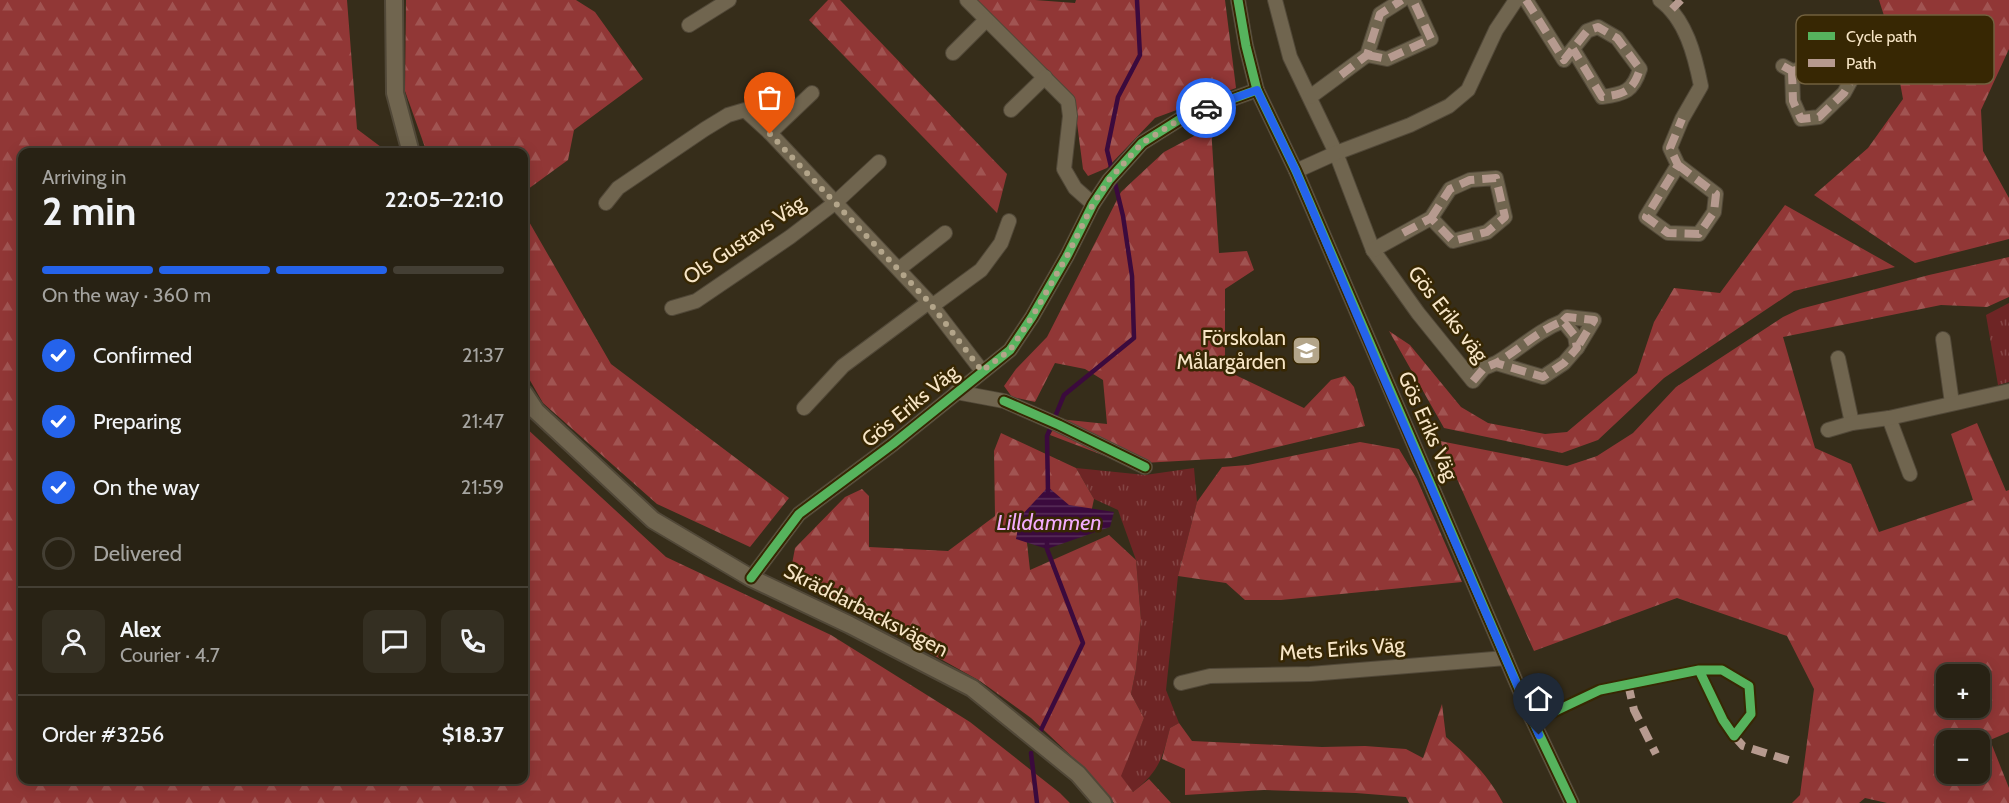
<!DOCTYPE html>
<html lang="en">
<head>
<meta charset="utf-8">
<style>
	:root { --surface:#282214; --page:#342f22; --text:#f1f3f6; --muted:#a5a4a0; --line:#443f34; --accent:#2563eb }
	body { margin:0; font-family:Cabin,sans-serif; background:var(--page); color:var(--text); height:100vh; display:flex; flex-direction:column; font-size:22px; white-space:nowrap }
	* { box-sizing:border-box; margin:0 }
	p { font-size:20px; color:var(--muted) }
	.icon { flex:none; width:33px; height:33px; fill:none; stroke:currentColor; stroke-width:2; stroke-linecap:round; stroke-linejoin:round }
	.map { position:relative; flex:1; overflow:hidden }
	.drawer { position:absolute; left:18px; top:148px; width:510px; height:636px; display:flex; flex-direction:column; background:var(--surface); border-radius:12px; box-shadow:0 3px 15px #0003,0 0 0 2px var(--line) }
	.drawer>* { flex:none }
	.fabs { position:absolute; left:1936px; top:664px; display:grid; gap:12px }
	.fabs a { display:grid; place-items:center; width:54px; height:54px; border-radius:12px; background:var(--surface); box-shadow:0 3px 15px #0003,0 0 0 2px var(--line); font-size:30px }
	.pin { position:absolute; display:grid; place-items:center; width:51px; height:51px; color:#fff; margin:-62px -26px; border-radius:50% 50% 50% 0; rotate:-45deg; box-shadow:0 0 6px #0007 }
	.pin .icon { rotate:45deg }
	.courier { position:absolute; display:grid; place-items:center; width:60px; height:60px; margin:-30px; border:4px solid #2563eb; border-radius:50%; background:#fff; color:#222; box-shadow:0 2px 8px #0007 }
	.headline em { font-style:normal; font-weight:800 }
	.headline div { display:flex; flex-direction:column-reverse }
	.headline { display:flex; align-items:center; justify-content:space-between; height:102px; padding:0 24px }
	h1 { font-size:39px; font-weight:800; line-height:45px }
	.bar { display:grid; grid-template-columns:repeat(4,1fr); gap:9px 6px; align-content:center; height:72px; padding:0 24px }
	.bar i { height:8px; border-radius:4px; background:var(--line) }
	.bar .on { background:var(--accent) }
	.bar p { grid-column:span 4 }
	.line { display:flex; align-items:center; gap:15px; padding:0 24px; border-top:2px solid var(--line) }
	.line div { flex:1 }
	.round { display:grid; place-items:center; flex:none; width:63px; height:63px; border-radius:12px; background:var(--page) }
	ol { padding:0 24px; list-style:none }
	li { display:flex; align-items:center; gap:18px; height:66px }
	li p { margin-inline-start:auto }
	li .icon { padding:6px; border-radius:50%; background:var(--accent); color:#fff; stroke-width:4 }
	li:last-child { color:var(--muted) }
	li i { width:33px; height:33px; border:3px solid var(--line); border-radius:50% }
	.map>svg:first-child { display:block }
</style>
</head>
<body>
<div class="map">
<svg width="2009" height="803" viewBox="0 0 2009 803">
	<defs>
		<pattern id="grass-tufts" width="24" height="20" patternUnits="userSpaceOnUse" patternTransform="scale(1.5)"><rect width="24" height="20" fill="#6e2525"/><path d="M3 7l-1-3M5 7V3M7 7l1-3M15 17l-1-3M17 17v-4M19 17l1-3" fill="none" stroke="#834443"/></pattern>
		<pattern id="forest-firs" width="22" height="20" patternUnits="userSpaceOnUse" patternTransform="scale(1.5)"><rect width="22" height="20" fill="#913736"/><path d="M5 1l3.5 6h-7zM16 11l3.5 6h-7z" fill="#a15452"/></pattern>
		<pattern id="water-rules" width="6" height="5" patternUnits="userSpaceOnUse" patternTransform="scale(1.5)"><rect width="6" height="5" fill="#3b0a3d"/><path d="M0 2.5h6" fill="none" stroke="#582e58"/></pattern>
	</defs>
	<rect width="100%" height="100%" fill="#362d1a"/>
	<g fill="url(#grass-tufts)">
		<polygon points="2009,303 2009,382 1998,385 1986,315"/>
		<path d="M1076,468l69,7 49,-7 3,34 -19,74 -12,114 13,33 -9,5c-8,32 -11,43 -37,64l-13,-16 24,-58 -13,-24 5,-25 5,-49 -5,-60 -18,-50 -24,-11z"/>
	</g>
	<g fill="url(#forest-firs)" fill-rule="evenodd">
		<polygon points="0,0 347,0 357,129 389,153 22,153 22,780 524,780 524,426 666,557 831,635 970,722 1060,793 1070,803 0,803"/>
		<polygon points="406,0 576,0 595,12 643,79 574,130 568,160 524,192 524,153 427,153 405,91"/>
		<polygon points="828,0 840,0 1007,174 997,213 809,20"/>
		<polygon points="975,0 1035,0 1075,3 1076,0 1225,0 1236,88 1155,118 1107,168 1088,176 1083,169 1074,100"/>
		<polygon points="1879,0 2009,0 2009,49 1981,110 1983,151 2009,198 2009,239 1915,263 1814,195 1868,148 1903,99 1893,44"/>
		<polygon points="1211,127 1219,253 1247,251 1254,270 1225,289 1225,370 1304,408 1331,380 1345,376 1354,387 1365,426 1231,458 1126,464 1050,435 1059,419 1107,424 1103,380 1085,369 1055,363 1035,402 1012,397 1004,386 1016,369 1047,337 1121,192 1164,152"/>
		<polygon points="1785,205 1895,267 1794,291 1664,378 1598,440 1562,453 1444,428 1389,331 1410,345 1461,407 1488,423 1545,434 1567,432 1637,373 1654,322 1674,288 1720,293"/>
		<polygon points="524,213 611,364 789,498 750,547 657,504 543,403 524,370"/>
		<path d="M2009,257v40l-22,10 -46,-2 -158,32 32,111 36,16 28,68 94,-32 -22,-66 26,-11 29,68 3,-1v242l-19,8 19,48v15h-122l-22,-5 -6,5h-67l8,-8 14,-106 -27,-53 -110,-38 -143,53 -94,-210 127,25 30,-10 36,-23 43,-46 107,-70 17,-8 129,-34zM1947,675h33v33h-33zM1947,741h33v33h-33z"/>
		<polygon points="1001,433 1076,468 1094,499 1091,513 1025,525 1030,570 1109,535 1136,560 1141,620 1136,669 1131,694 1144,718 1121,776 1133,792 1149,779 1171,803 1114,803 1084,768 1031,718 980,681 790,575 795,548 845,497 862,489 869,496 869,547 948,551 995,516 994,451"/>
		<polygon points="1360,442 1399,449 1417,479 1462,582 1281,600 1245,600 1226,583 1178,576 1197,502 1222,467 1248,465"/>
		<path d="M1442,704l4,33c24,21 42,38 57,66h-94l-3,-6 -50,-4 -92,-3 -79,5v-26l-23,-10 8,-31 9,-5 13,18 130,6 43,-1 41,3 17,9z"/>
	</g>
	<polygon fill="url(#water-rules)" points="1048,487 1069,505 1114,512 1110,527 1047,549 1016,539 1020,517"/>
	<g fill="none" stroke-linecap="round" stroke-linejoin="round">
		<g stroke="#3b0a3d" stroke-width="4.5">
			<polyline points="1112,171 1107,150 1118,97 1140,55 1137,0"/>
			<polyline points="1048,492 1047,436 1064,395 1134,338 1132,276 1123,216 1114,179"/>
			<polyline points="1041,730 1083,643 1047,549 1047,543"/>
			<polyline points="1031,753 1037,803"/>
		</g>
		<defs>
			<g id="minor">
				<polyline points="967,0 1068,101 1070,116 1064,169 1075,188 1093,204"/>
				<polyline points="1238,0 1246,46 1257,90 1296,171 1532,719 1572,803"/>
				<path d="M1275,0l15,57 46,96 37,97 45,63 55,68 11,-13 12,-5 47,14 21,-14 13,-15 -2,-12 -12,-15c-26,10 -44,29 -67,42"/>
				<path d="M1526,0l38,60 23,-29 11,-4 19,11 23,31c-7,22 -15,25 -38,28l-29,-48"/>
				<path d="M1660,0c26,19 35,56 41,86l-19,33 -12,29 8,17 -32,52 22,16 31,1 15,-22 2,-18 -38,-29"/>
				<polyline points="689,25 729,0"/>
				<polyline points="953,53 986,20"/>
				<polyline points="1367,55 1387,59 1431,39 1413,0"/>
				<polyline points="1783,66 1792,71 1839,61 1850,82 1844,93 1819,117 1801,119 1793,101 1792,71"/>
				<polyline points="1310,97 1367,55 1380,14 1402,0"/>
				<polyline points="1011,110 1045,77"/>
				<polyline points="770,133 812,93"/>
				<polyline points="1296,171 1336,153 1410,125 1449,106 1468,90 1496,30 1516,0"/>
				<polyline points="606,203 618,188 705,129 728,115 745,110 770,133 929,302 982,371"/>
				<polyline points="1373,250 1431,218 1453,241 1487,232 1505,217 1496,178 1470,180 1450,189 1431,218"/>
				<polyline points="899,269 945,233"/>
				<polyline points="932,306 981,270 1001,243 1009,221"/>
				<polyline points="672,308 696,301 790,237 836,202 879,162"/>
				<polyline points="1563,321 1567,317 1594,320 1577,348"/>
				<polyline points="1943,339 1952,403"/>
				<polyline points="1838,358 1852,423"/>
				<polyline points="956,392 1004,401 1059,425 1145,467"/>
				<polyline points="804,408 843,366 929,302"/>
				<polyline points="1889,418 1910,474"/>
				<polyline points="1828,430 1852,423 1889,418 2009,391"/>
				<polyline points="751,578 799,514 893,444 1010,350 1032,317 1067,256 1093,204 1109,180 1142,143 1185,116 1257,90"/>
				<polyline points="1181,683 1210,676 1310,674 1506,658"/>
			</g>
			<g id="tertiary">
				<polyline points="394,0 395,93 411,153"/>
				<polyline points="524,393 536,411 653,520 751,578 850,625 972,688 1078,774 1103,803"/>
			</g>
		</defs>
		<use href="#minor" stroke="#514838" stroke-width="16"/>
		<use href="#tertiary" stroke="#514838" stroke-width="20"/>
		<use href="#minor" stroke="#70654f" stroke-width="14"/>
		<use href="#tertiary" stroke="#70654f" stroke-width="16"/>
		<g stroke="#b69a8f" stroke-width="8" stroke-dasharray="15 8" stroke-linecap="butt">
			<path d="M1526,0l38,60 23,-29 11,-4 19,11 23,31c-7,22 -15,25 -38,28l-29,-48"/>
			<polyline points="1672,9 1681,0"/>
			<polyline points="1367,55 1387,59 1431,39 1413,0"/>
			<polyline points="1783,66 1792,71 1839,61 1850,82 1844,93 1819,117 1801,119 1793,101 1792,71"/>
			<polyline points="1341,75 1367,55 1380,14 1402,0"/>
			<polyline points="1678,165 1716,194 1714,212 1699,234 1668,233 1646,217 1678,165 1670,148 1682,119"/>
			<polyline points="1403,233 1431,218 1453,241 1487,232 1505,217 1496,178 1470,180 1450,189 1431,218"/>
			<polyline points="1563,321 1567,317 1594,320 1577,348"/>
			<path d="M1473,381l11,-13 12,-5 47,14 21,-14 13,-15 -2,-12 -12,-15c-26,10 -44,29 -67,42"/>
			<polyline points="1628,684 1634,710 1656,754"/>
			<polyline points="1734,736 1743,746 1791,761"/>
		</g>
		<defs>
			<g id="cycleway">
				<polyline points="1238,0 1246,46 1257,90 1296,171 1532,719 1572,803"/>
				<polyline points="1004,401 1059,425 1145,467"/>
				<polyline points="751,578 799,514 893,444 1010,350 1032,317 1067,256 1093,204 1109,180 1142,143 1185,116 1257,90"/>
				<polyline points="1532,719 1545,716 1600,690 1699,670 1722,670 1749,686 1751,714 1734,736 1723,720 1699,670"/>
			</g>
		</defs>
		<use href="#cycleway" stroke="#372703" stroke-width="13"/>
		<use href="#cycleway" stroke="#56b35d" stroke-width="9"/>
	</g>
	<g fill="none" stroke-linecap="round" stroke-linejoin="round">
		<polyline stroke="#b3a58a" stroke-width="6" stroke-dasharray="0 10.8" points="770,134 929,302 982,371 1010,350 1032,317 1067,256 1093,204 1109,180 1142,143 1185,116 1206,108"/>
		<polyline stroke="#2563eb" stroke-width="8" points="1206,108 1257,90 1296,171 1381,372 1539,735"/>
	</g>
	<defs>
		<symbol id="school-square" viewBox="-11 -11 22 22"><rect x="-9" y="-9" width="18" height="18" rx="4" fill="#b3a58a" stroke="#372703"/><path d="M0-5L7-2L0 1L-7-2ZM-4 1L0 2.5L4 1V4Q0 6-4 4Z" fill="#fff"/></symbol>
	</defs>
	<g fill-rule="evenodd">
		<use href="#school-square" x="1290" y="334" width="33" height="33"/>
	</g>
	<g text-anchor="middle" stroke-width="5" stroke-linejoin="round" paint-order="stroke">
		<g font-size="21" fill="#f7e5c6" stroke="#372703">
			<text transform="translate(744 240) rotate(-34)" y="7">Ols Gustavs Väg</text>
			<text transform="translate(1448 314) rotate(52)" y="7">Gös Eriks väg</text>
			<text transform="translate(910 406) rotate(-39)" y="7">Gös Eriks Väg</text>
			<text transform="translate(1428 426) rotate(66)" y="7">Gös Eriks Väg</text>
			<text transform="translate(866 610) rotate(27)" y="7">Skräddarbacksvägen</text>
			<text transform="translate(1342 649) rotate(-4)" y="7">Mets Eriks Väg</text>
		</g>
		<g font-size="21" fill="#f7e5c6" stroke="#372703" text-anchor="end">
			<text x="1286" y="345">Förskolan<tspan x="1286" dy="24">Målargården</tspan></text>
		</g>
		<g font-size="22" font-style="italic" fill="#f3acfd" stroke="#372703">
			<text x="1049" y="530">Lilldammen</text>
		</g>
	</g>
	<rect x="1796" y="15" width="198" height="69" rx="9" fill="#372703" stroke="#71603e" stroke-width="1.5"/>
	<rect x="1808" y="32" width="27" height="8" fill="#56b35d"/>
	<rect x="1808" y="59" width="27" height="8" fill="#b69a8f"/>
	<g font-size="16" fill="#f7e5c6">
		<text x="1846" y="42">Cycle path</text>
		<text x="1846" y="69">Path</text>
	</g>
</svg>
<div class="fabs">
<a>+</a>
<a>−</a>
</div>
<div class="pin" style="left:770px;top:134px;background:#ea580c"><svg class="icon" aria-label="bag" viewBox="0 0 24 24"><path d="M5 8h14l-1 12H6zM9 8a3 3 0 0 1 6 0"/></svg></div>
<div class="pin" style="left:1539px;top:735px;background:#1f2937"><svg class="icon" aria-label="home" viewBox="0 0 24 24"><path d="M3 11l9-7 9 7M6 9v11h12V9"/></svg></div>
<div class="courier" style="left:1206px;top:108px"><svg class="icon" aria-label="car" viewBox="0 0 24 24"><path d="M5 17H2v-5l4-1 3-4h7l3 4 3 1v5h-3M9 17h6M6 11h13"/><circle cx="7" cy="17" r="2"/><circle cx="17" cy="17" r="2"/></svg></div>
<section class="drawer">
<div class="headline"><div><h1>2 min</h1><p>Arriving in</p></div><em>22:05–22:10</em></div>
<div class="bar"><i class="on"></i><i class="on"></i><i class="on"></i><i></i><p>On the way · 360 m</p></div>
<ol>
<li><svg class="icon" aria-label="check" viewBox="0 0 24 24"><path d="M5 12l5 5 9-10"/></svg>Confirmed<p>21:37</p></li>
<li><svg class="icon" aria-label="check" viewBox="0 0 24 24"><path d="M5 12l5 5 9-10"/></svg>Preparing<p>21:47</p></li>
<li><svg class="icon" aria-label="check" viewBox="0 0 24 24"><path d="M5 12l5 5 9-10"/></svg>On the way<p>21:59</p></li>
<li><i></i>Delivered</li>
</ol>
<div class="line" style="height:108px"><a class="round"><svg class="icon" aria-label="person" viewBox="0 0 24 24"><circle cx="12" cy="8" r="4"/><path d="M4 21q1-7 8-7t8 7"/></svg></a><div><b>Alex</b><p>Courier · 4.7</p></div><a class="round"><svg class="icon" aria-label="chat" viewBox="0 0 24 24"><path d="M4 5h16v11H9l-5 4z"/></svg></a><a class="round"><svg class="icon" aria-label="phone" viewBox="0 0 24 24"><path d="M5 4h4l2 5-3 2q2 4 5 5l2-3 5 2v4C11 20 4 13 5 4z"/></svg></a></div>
<div class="line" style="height:78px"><div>Order #3256</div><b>$18.37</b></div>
</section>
</div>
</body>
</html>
